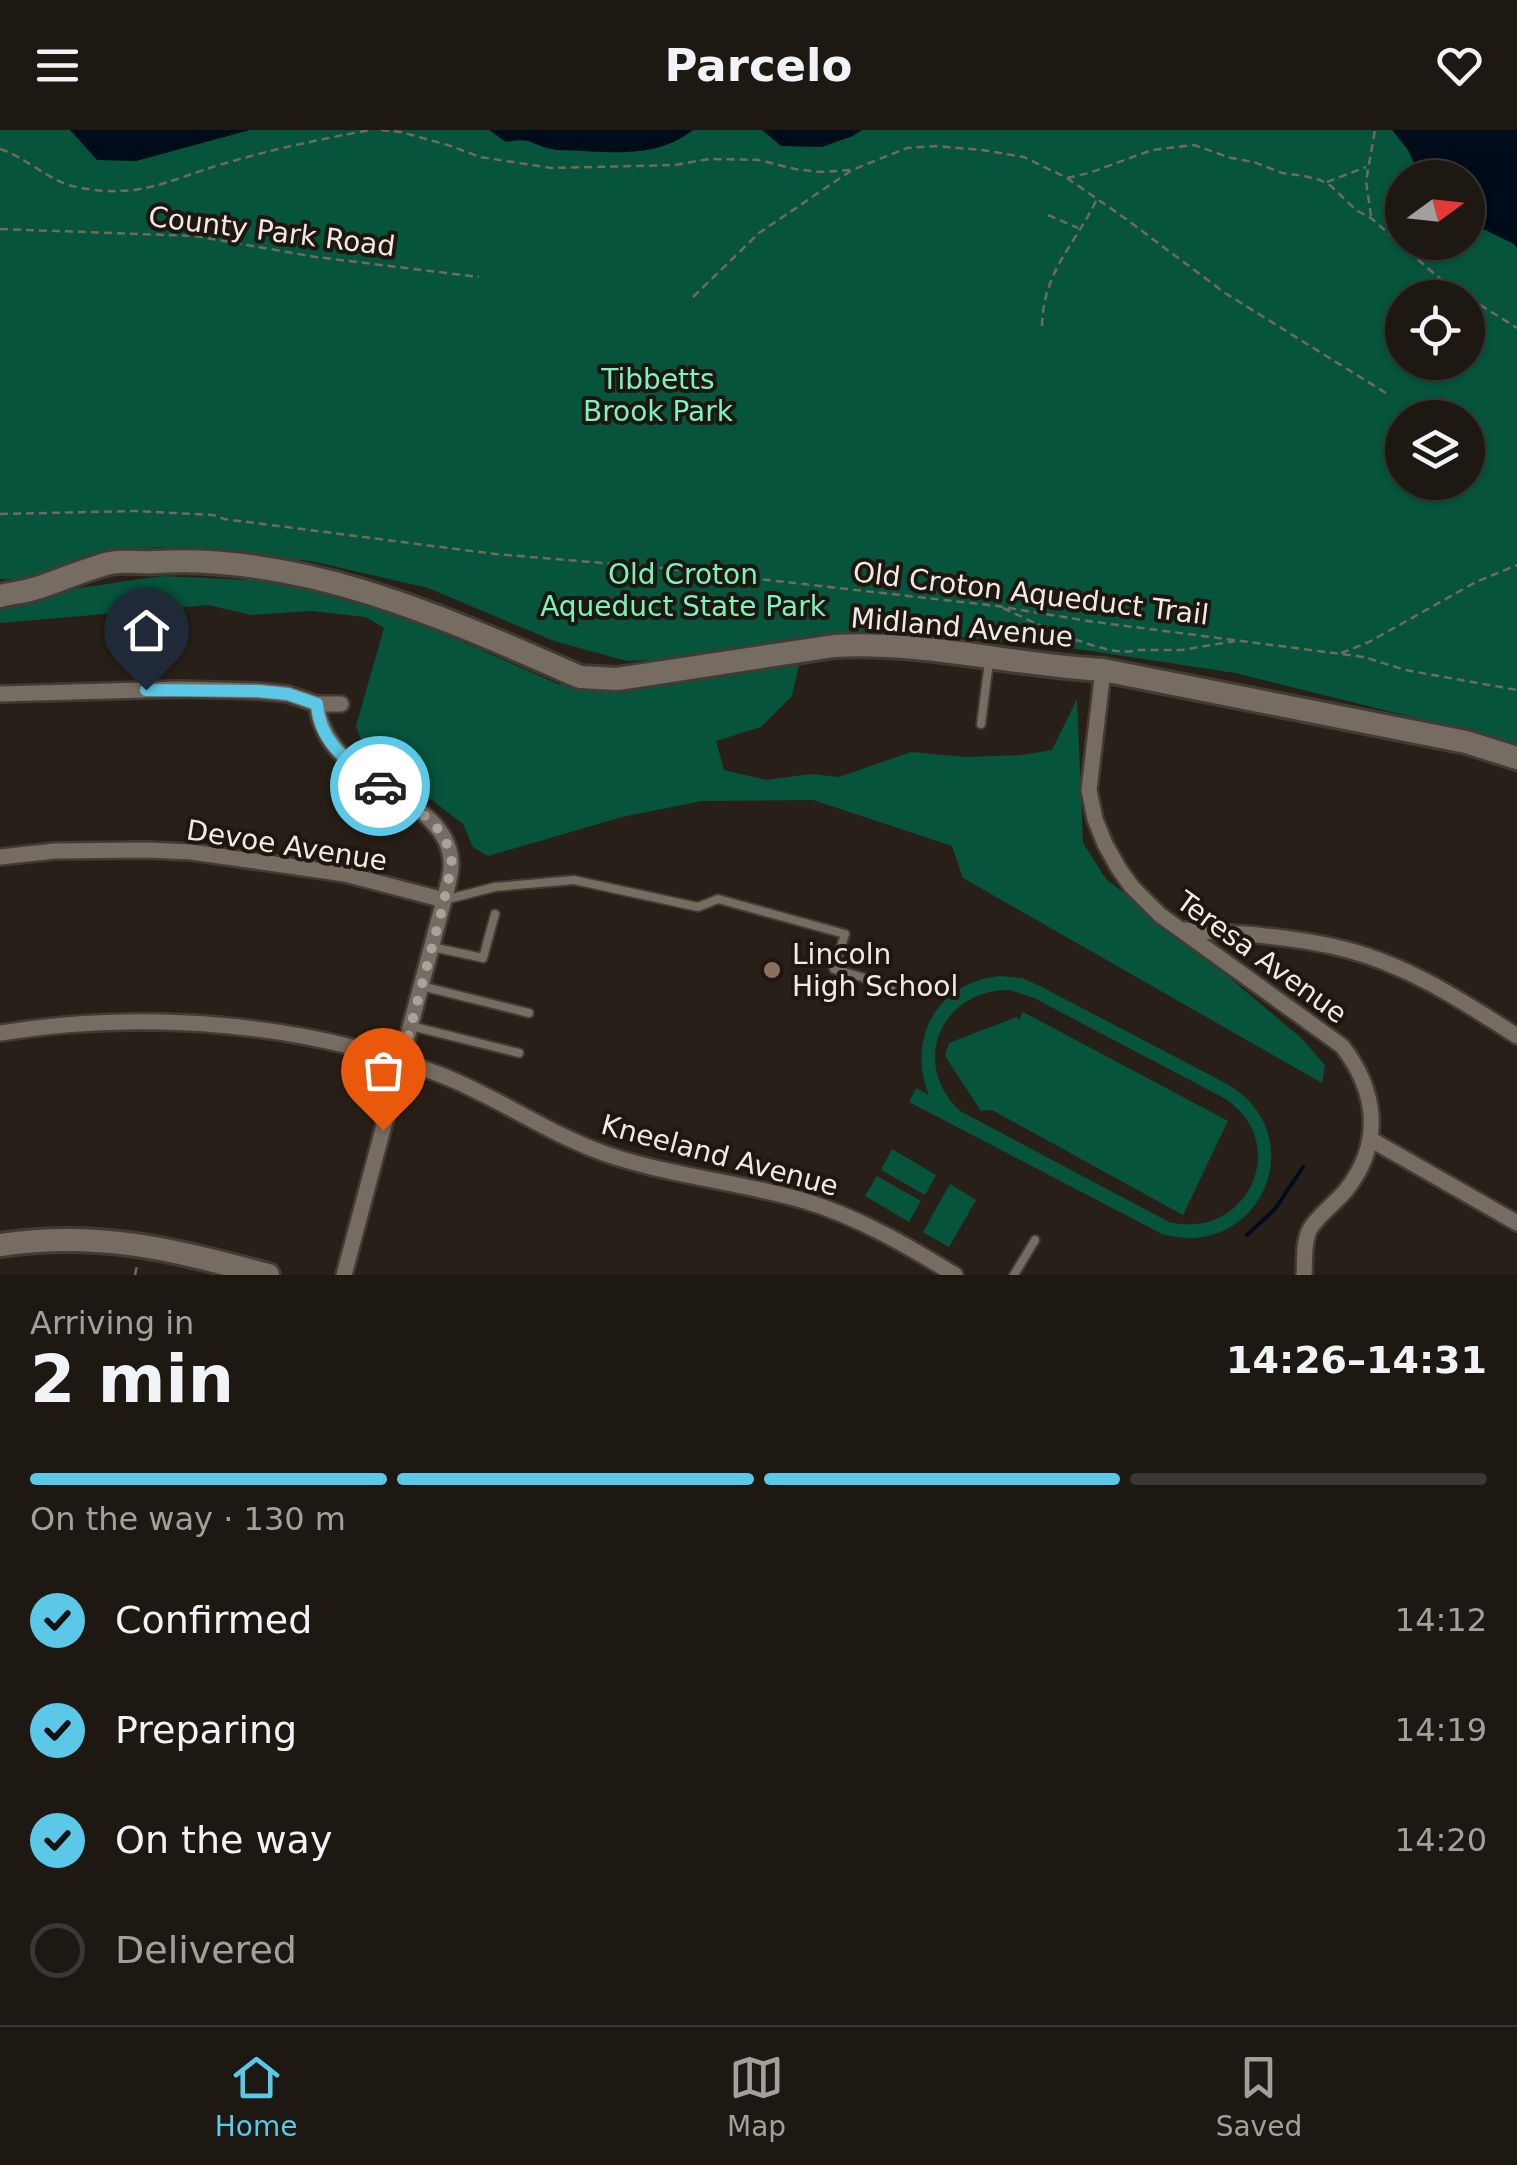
<!DOCTYPE html>
<html lang="en">
<head>
<meta charset="utf-8">
<style>
	:root { --surface:#1e1812; --page:#2b2520; --text:#f1f3f6; --muted:#a1a09f; --line:#3c3732; --accent:#5ac8e6 }
	body { margin:0; font-family:"DejaVu Sans",sans-serif; background:var(--page); color:var(--text); height:100vh; display:flex; flex-direction:column; font-size:38px; white-space:nowrap }
	* { box-sizing:border-box; margin:0 }
	p { font-size:32px; color:var(--muted) }
	.icon { flex:none; width:55px; height:55px; fill:none; stroke:currentColor; stroke-width:2; stroke-linecap:round; stroke-linejoin:round }
	.map { position:relative; height:1145px; overflow:hidden }
	.side { display:flex; flex-direction:column; background:var(--surface); flex:1 }
	.side>* { flex:none }
	.needle { width:65px; rotate:75deg }
	.fabs { position:absolute; left:1385px; top:30px; display:grid; gap:20px }
	.fabs a { display:grid; place-items:center; width:100px; height:100px; border-radius:50%; background:var(--surface); box-shadow:0 2px 8px #0004,0 0 0 2px var(--line); font-size:50px }
	.pin { position:absolute; display:grid; place-items:center; width:85px; height:85px; color:#fff; margin:-102px -42px; border-radius:50% 50% 50% 0; rotate:-45deg; box-shadow:0 0 10px #0007 }
	.pin .icon { rotate:45deg }
	.courier { position:absolute; display:grid; place-items:center; width:100px; height:100px; margin:-50px; border:8px solid #5ac8e6; border-radius:50%; background:#fff; color:#222; box-shadow:0 2px 12px #0007 }
	.overview em { font-style:normal; font-weight:600 }
	.overview div { display:flex; flex-direction:column-reverse }
	.overview { display:flex; align-items:center; justify-content:space-between; height:170px; padding:0 30px }
	h1 { font-size:65px; font-weight:600; line-height:75px }
	.bar { display:grid; grid-template-columns:repeat(4,1fr); gap:15px 10px; align-content:center; height:120px; padding:0 30px }
	.bar i { height:12px; border-radius:8px; background:var(--line) }
	.bar .active { background:var(--accent) }
	.bar p { grid-column:span 4 }
	ol { padding:0 30px; list-style:none }
	li { display:flex; align-items:center; gap:30px; height:110px }
	li p { margin-inline-start:auto }
	li .icon { padding:10px; border-radius:50%; background:var(--accent); color:#111; stroke-width:4 }
	li:last-child { color:var(--muted) }
	li i { width:55px; height:55px; border:5px solid var(--line); border-radius:50% }
	header { display:flex; justify-content:space-between; align-items:center; height:130px; padding:0 30px; background:var(--surface); font-size:45px; font-weight:600 }
	.menu { display:flex; justify-content:space-around; align-items:center; height:140px; border-top:2px solid var(--line); background:var(--surface); font-size:28px; color:var(--muted) }
	.menu a { display:grid; justify-items:center; gap:5px }
	.menu .active { color:var(--accent) }
	.map>svg:first-child { display:block }
</style>
</head>
<body>
<header><svg class="icon" aria-label="menu" viewBox="0 0 24 24"><path d="M4 6h16M4 12h16M4 18h16"/></svg>Parcelo<svg class="icon" aria-label="heart" viewBox="0 0 24 24"><path d="M12 20l-8-8c-3-5 5-10 8-4 3-6 11-1 8 4z"/></svg></header>
<div class="map">
<svg width="1517" height="1145" viewBox="0 0 1517 1145">
	<rect width="100%" height="100%" fill="#282018"/>
	<g fill="#06543c" fill-rule="evenodd">
		<path d="M0,0h1517v613l-282,-70 -157,-24 -189,-19 -212,29 -50,2 -73,-20 -126,-53 -117,-27 -154,-14 -65,10 -70,23 -22,-1zM1402,48h66v64h-66zM1402,168h66v64h-66zM1402,288h66v64h-66z"/>
		<polygon points="162,446 296,452 395,482 558,554 612,561 799,535 792,566 761,597 716,611 724,640 766,650 812,644 839,647 911,622 965,627 1023,625 1052,620 1077,569 1083,713 1106,749 1181,807 1300,907 1325,935 1322,953 963,748 952,716 813,670 702,671 622,687 488,726 473,717 463,694 364,618 356,596 384,498 366,487 311,481 251,485 209,475 0,493 0,476 59,461"/>
		<path d="M1000,846l22,2 18,8 189,99c86,53 29,177 -67,149l-253,-132 7,-14 13,7c-23,-57 9,-113 71,-119zM1010,860l24,8 190,100c69,44 24,143 -55,124l-209,-111c-51,-47 -19,-122 50,-121z"/>
		<polygon points="1023,882 1228,991 1183,1085 992,980 981,981 945,926 949,913 1017,887 1019,890"/>
		<polygon points="892,1019 936,1045 925,1065 881,1040"/>
		<polygon points="877,1046 921,1071 909,1092 865,1066"/>
		<polygon points="950,1054 976,1070 949,1117 923,1102"/>
	</g>
	<g fill="#000c19">
		<polygon points="70,0 250,0 136,31 97,30"/>
		<path d="M489,0h204c-33,26 -71,23 -111,21 -10,-1 -22,0 -31,-2 -22,-5 -19,-12 -45,-7z"/>
		<polygon points="762,0 862,0 853,6 822,17 781,16"/>
		<polygon points="1392,0 1517,0 1517,118 1514,114 1485,100 1468,96 1468,48 1420,47 1408,20"/>
	</g>
	<g fill="none" stroke-linecap="round" stroke-linejoin="round">
		<polyline stroke="#000c19" stroke-width="4" points="1247,1105 1275,1079 1303,1037"/>
		<defs>
			<g id="lane">
				<polyline points="981,594 989,532"/>
				<polyline points="444,770 495,757 574,750 698,777 718,769 845,804 834,839 892,856"/>
				<polyline points="432,817 483,828 495,784"/>
				<polyline points="421,856 529,883"/>
				<polyline points="411,896 519,923"/>
				<polyline points="1014,1145 1035,1110"/>
			</g>
			<g id="street">
				<path d="M1103,540l-14,120 6,29 10,25 14,25 13,18 28,28 182,131c35,45 41,96 5,143 -10,13 -28,25 -37,40 -7,13 -5,32 -6,46"/>
				<path d="M0,564l180,-5 78,2 30,3 29,10c7,81 131,89 134,158 1,12 -4,26 -7,38l-100,375"/>
				<polyline points="317,574 341,574"/>
				<polyline points="0,727 55,721 147,720 191,722 345,744 444,770"/>
				<path d="M1182,800c54,3 110,6 162,19 64,16 118,52 173,87"/>
				<path d="M0,903c145,-23 304,-11 441,42 57,22 107,59 165,79 64,22 134,28 199,47 53,16 103,45 150,74"/>
				<polyline points="1370,1009 1517,1093"/>
			</g>
			<g id="secondary">
				<path d="M0,466c12,-3 25,-4 37,-8 25,-8 48,-19 73,-25 15,-3 31,0 46,-1 150,-8 289,56 424,115l37,2 27,-4 190,-29c90,-5 179,19 269,24l363,72 51,16"/>
				<path d="M0,1115c100,-15 173,5 268,30"/>
			</g>
		</defs>
		<use href="#lane" stroke="#423b35" stroke-width="12"/>
		<use href="#street" stroke="#423b35" stroke-width="20"/>
		<use href="#secondary" stroke="#423b35" stroke-width="28"/>
		<g stroke="#716962" stroke-width="2.5" stroke-dasharray="8 5" stroke-linecap="butt">
			<polyline points="381,0 401,2 451,16 480,27 551,38 675,35 709,29 759,30 795,39 820,42 851,40"/>
			<path d="M0,19c26,8 50,33 76,38 64,13 91,-7 150,-24 47,-14 96,-24 144,-33"/>
			<polyline points="1067,48 1089,43 1152,20 1194,15 1231,28 1254,32 1282,43 1304,46 1320,50 1331,56 1356,80 1371,88 1423,134 1451,158 1467,168"/>
			<polyline points="1327,52 1366,37"/>
			<polyline points="1048,85 1078,98"/>
			<polyline points="1371,86 1366,51 1375,0"/>
			<polyline points="0,99 195,106 316,127 479,147"/>
			<polyline points="693,167 759,103 852,40 907,18 935,16 982,20 1024,27 1067,48 1126,89 1225,163 1389,265"/>
			<polyline points="1469,168 1517,198"/>
			<path d="M1042,196c1,-54 32,-80 54,-125"/>
			<polyline points="0,384 135,381 213,385 224,389 495,424 662,438 997,476 1088,491 1364,527 1405,540 1517,560"/>
			<path d="M1003,478c27,13 108,52 133,42h46l53,-9"/>
			<polyline points="1341,523 1369,512 1476,452 1517,435"/>
			<polyline points="135,1145 137,1135"/>
		</g>
		<use href="#lane" stroke="#766c61" stroke-width="8"/>
		<use href="#street" stroke="#766c61" stroke-width="15"/>
		<use href="#secondary" stroke="#766c61" stroke-width="22"/>
	</g>
	<g fill="none" stroke-linecap="round" stroke-linejoin="round">
		<polyline stroke="#aaa39d" stroke-width="10" stroke-dasharray="0 18" points="380,656 416,677 439,700 448,716 452,733 443,776 383,1000"/>
		<path stroke="#5ac8e6" stroke-width="12" d="M146,560l112,1 30,3 29,10c3,42 34,58 63,82"/>
	</g>
	<circle fill="#8d6e63" stroke="#1f170f" stroke-width="4" cx="772" cy="840" r="10"/>
	<g text-anchor="middle" stroke-width="8" stroke-linejoin="round" paint-order="stroke">
		<g font-size="28" fill="#f0eae4" stroke="#1f170f">
			<text transform="translate(272 101) rotate(7)" y="10">County Park Road</text>
			<text transform="translate(1031 463) rotate(7)" y="10">Old Croton Aqueduct Trail</text>
			<text transform="translate(962 497) rotate(5)" y="10">Midland Avenue</text>
			<text transform="translate(287 715) rotate(9)" y="10">Devoe Avenue</text>
			<text transform="translate(1262 827) rotate(36)" y="10">Teresa Avenue</text>
			<text transform="translate(720 1025) rotate(15)" y="10">Kneeland Avenue</text>
		</g>
		<g font-size="28" fill="#78f3c1" stroke="#1f170f">
			<text x="658" y="259">Tibbetts<tspan x="658" dy="32">Brook Park</tspan></text>
			<text x="683" y="454">Old Croton<tspan x="683" dy="32">Aqueduct State Park</tspan></text>
		</g>
		<g font-size="28" fill="#f0eae4" stroke="#1f170f" text-anchor="start">
			<text x="792" y="834">Lincoln<tspan x="792" dy="32">High School</tspan></text>
		</g>
	</g>
</svg>
<div class="fabs">
<a><svg class="needle" viewBox="-14 -14 28 28"><path d="M0-13l5 13h-10z" fill="#e53935"/><path d="M0 13l5-13h-10z" fill="#a1a09f"/></svg></a>
<a><svg class="icon" aria-label="locate" viewBox="0 0 24 24"><circle cx="12" cy="12" r="6"/><path d="M12 2v4M12 18v4M2 12h4M18 12h4"/></svg></a>
<a><svg class="icon" aria-label="layers" viewBox="0 0 24 24"><path d="M12 4l9 5-9 5-9-5zM3 14l9 5 9-5"/></svg></a>
</div>
<div class="pin" style="left:383px;top:1000px;background:#ea580c"><svg class="icon" aria-label="bag" viewBox="0 0 24 24"><path d="M5 8h14l-1 12H6zM9 8a3 3 0 0 1 6 0"/></svg></div>
<div class="pin" style="left:146px;top:560px;background:#1f2937"><svg class="icon" aria-label="home" viewBox="0 0 24 24"><path d="M3 11l9-7 9 7M6 9v11h12V9"/></svg></div>
<div class="courier" style="left:380px;top:656px"><svg class="icon" aria-label="car" viewBox="0 0 24 24"><path d="M5 17H2v-5l4-1 3-4h7l3 4 3 1v5h-3M9 17h6M6 11h13"/><circle cx="7" cy="17" r="2"/><circle cx="17" cy="17" r="2"/></svg></div>
</div>
<section class="side">
<div class="overview"><div><h1>2 min</h1><p>Arriving in</p></div><em>14:26–14:31</em></div>
<div class="bar"><i class="active"></i><i class="active"></i><i class="active"></i><i></i><p>On the way · 130 m</p></div>
<ol>
<li><svg class="icon" aria-label="check" viewBox="0 0 24 24"><path d="M5 12l5 5 9-10"/></svg>Confirmed<p>14:12</p></li>
<li><svg class="icon" aria-label="check" viewBox="0 0 24 24"><path d="M5 12l5 5 9-10"/></svg>Preparing<p>14:19</p></li>
<li><svg class="icon" aria-label="check" viewBox="0 0 24 24"><path d="M5 12l5 5 9-10"/></svg>On the way<p>14:20</p></li>
<li><i></i>Delivered</li>
</ol>
</section>
<nav class="menu">
<a class="active"><svg class="icon" aria-label="home" viewBox="0 0 24 24"><path d="M3 11l9-7 9 7M6 9v11h12V9"/></svg>Home</a>
<a><svg class="icon" aria-label="map" viewBox="0 0 24 24"><path d="M3 6l6-2 6 2 6-2v14l-6 2-6-2-6 2zM9 4v14M15 6v14"/></svg>Map</a>
<a><svg class="icon" aria-label="saved" viewBox="0 0 24 24"><path d="M7 4h10v16l-5-4-5 4z"/></svg>Saved</a>
</nav>
</body>
</html>
